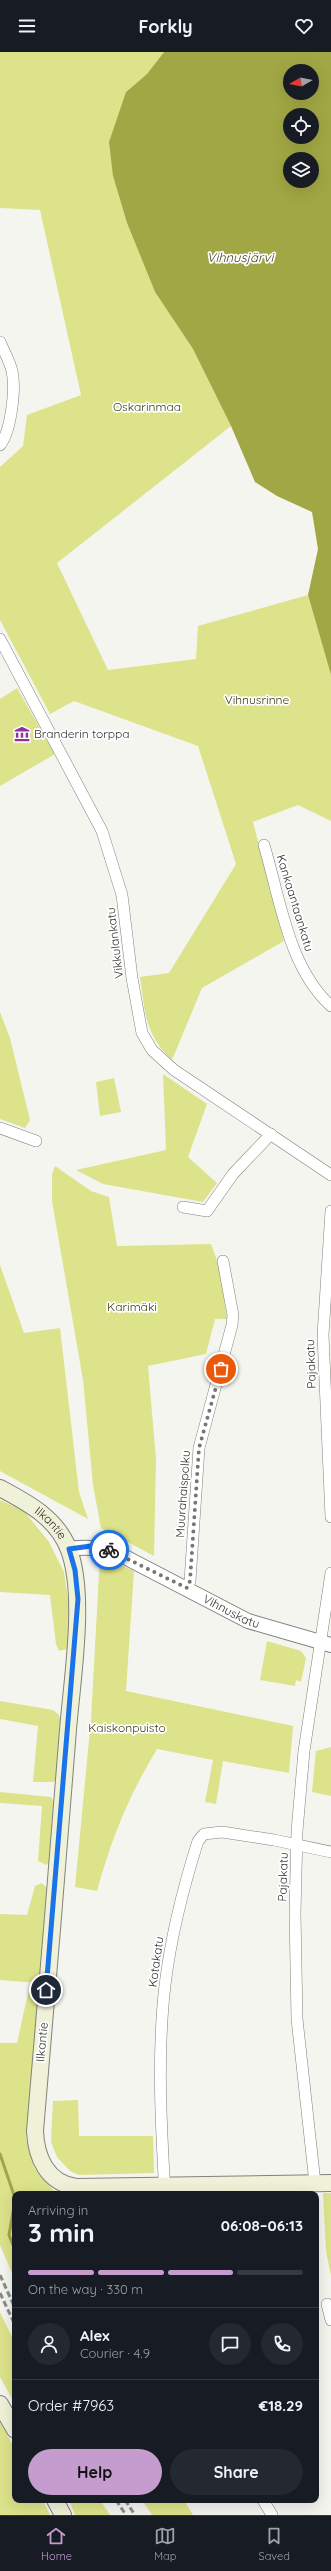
<!DOCTYPE html>
<html lang="en">
<head>
<meta charset="utf-8">
<style>
	:root { --surface:#171b24; --page:#242831; --text:#f1f3f6; --muted:#9ea1a6; --line:#363941; --accent:#c49cce }
	body { margin:0; font-family:Quicksand,sans-serif; background:var(--page); color:var(--text); height:100vh; display:flex; flex-direction:column; font-size:15px; white-space:nowrap }
	* { box-sizing:border-box; margin:0 }
	p { font-size:13px; color:var(--muted) }
	.icon { flex:none; width:22px; height:22px; fill:none; stroke:currentColor; stroke-width:2; stroke-linecap:round; stroke-linejoin:round }
	.map { position:relative; flex:1; overflow:hidden }
	.sheet { position:absolute; left:12px; top:2139px; width:307px; height:312px; display:flex; flex-direction:column; background:var(--surface); border-radius:8px; box-shadow:0 4px 16px #0002 }
	.sheet>* { flex:none }
	.needle { width:26px; rotate:261deg }
	.tools { position:absolute; left:283px; top:12px; display:grid; gap:8px }
	.tools a { display:grid; place-items:center; width:36px; height:36px; border-radius:50%; background:var(--surface); box-shadow:0 4px 16px #0002; font-size:20px }
	.pin { position:absolute; display:grid; place-items:center; width:34px; height:34px; color:#fff; margin:-17px; border:2px solid #fff; border-radius:50%; box-shadow:0 1px 4px #0007 }
	.courier { position:absolute; display:grid; place-items:center; width:40px; height:40px; margin:-20px; border:3px solid #1a73e8; border-radius:50%; background:#fff; color:#222; box-shadow:0 1px 5px #0007 }
	.headline em { font-style:normal; font-weight:800 }
	.headline div { display:flex; flex-direction:column-reverse }
	.headline { display:flex; align-items:center; justify-content:space-between; height:68px; padding:0 16px }
	h1 { font-size:26px; font-weight:800; line-height:30px }
	.bar { display:grid; grid-template-columns:repeat(4,1fr); gap:6px 4px; align-content:center; height:48px; padding:0 16px }
	.bar i { height:5px; border-radius:3px; background:var(--line) }
	.bar .current { background:var(--accent) }
	.bar p { grid-column:span 4 }
	.line { display:flex; align-items:center; gap:10px; padding:0 16px; border-top:1px solid var(--line) }
	.line div { flex:1 }
	.round { display:grid; place-items:center; flex:none; width:42px; height:42px; border-radius:21px; background:var(--page) }
	.action { display:flex; gap:8px; margin-top:auto; padding:8px 16px }
	.action a { flex:1; height:46px; border-radius:24px; background:var(--accent); color:#111; font-size:16px; font-weight:800; line-height:46px; text-align:center }
	.action a+a { background:var(--page); color:var(--text) }
	header { display:flex; justify-content:space-between; align-items:center; height:52px; padding:0 16px; background:var(--surface); font-size:18px; font-weight:800 }
	.menu { display:flex; justify-content:space-around; align-items:center; height:56px; border-top:1px solid var(--line); background:var(--surface); font-size:11px; color:var(--muted) }
	.menu a { display:grid; justify-items:center; gap:2px }
	.menu .current { color:var(--accent) }
	.map>svg:first-child { display:block }
</style>
</head>
<body>
<header><svg class="icon" aria-label="menu" viewBox="0 0 24 24"><path d="M4 6h16M4 12h16M4 18h16"/></svg>Forkly<svg class="icon" aria-label="heart" viewBox="0 0 24 24"><path d="M12 20l-8-8c-3-5 5-10 8-4 3-6 11-1 8 4z"/></svg></header>
<div class="map">
<svg width="331" height="2463" viewBox="0 0 331 2463">
	<rect width="100%" height="100%" fill="#f5f5f0"/>
	<g fill="#dde38a">
		<path d="M0,0h164l-17,22 -21,18 -13,84 14,47 28,69 38,57 38,77 -174,137 51,107 88,-11 2,-33 110,-31 23,80v146l-33,-16 -45,17 31,119 -82,47 -30,72c-27,-25 -27,-48 -32,-83l29,-4 67,-109 -38,-118 -124,-45 -24,13 -50,-94v-153l23,-21 4,-31 54,-20 -41,-185 -40,-2z"/>
		<polygon points="17,636 55,702 0,734 0,647"/>
		<polygon points="0,960 10,986 30,1068 25,1076 0,1067"/>
		<polygon points="163,1022 207,1052 188,1105 217,1131 203,1150 103,1132 76,1118 166,1098"/>
		<polygon points="114,1026 121,1060 100,1064 96,1030"/>
		<polygon points="55,1114 91,1139 109,1145 117,1194 211,1192 220,1217 227,1267 215,1267 206,1302 148,1314 156,1407 154,1504 101,1476 93,1433 83,1328 52,1149 52,1122"/>
		<polygon points="0,1213 24,1281 60,1276 79,1440 88,1467 0,1419"/>
		<polygon points="0,1448 24,1459 49,1490 64,1520 69,1554 67,1597 59,1599 56,1592 50,1543 0,1540"/>
		<path d="M100,1504l34,15 -8,120 167,35 -4,47 -66,-12 -7,43 -11,-2 8,-42 -56,-11c-28,46 -46,91 -60,142l-22,-4 16,-168z"/>
		<polygon points="267,1589 301,1599 306,1606 301,1630 296,1628 295,1634 260,1628"/>
		<polygon points="0,1649 53,1658 59,1663 61,1671 56,1728 53,1730 33,1730 38,1674 0,1667"/>
		<polygon points="331,1695 331,1744 312,1740 316,1699"/>
		<polygon points="0,1740 51,1745 54,1750 50,1810 46,1813 38,1809 42,1754 0,1751"/>
		<polygon points="42,1831 48,1837 40,1927 37,1931 0,1928 0,1862 27,1863 35,1834"/>
		<polygon points="28,1941 34,1943 38,1953 26,2087 35,2117 53,2138 65,2142 15,2142 15,2228 0,2193 0,1991 17,1991"/>
		<polygon points="78,2048 79,2084 153,2084 154,2121 79,2123 70,2119 57,2105 51,2090 53,2049"/>
		<polygon points="323,2141 331,2141 331,2224 326,2199"/>
		<polygon points="0,2260 15,2291 15,2352 0,2325"/>
		<polygon points="0,2370 15,2397 15,2448 43,2448 50,2463 0,2463"/>
		<polygon points="69,2448 100,2448 110,2463 75,2463"/>
		<polygon points="142,2448 184,2448 193,2463 152,2463"/>
	</g>
	<path fill="#a2a745" fill-rule="evenodd" d="M164,0h167v623l-23,-80 10,-46 -6,-37 -35,-16 -22,-14 -24,-56 -38,-77 -38,-57 -28,-69 -14,-47 -4,-34 17,-50 21,-18zM290,19h22v22h-22zM290,63h22v22h-22zM290,107h22v22h-22z"/>
	<g fill="none" stroke-linecap="round" stroke-linejoin="round">
		<g stroke="#a2a745" stroke-width="3">
			<polyline points="0,2102 15,2146"/>
			<polyline points="15,2149 9,2183 15,2198"/>
			<polyline points="316,2202 317,2201"/>
		</g>
		<defs>
			<g id="minor">
				<path d="M0,290c4,9 10,20 12,29 4,17 -1,61 -12,74"/>
				<polyline points="0,587 102,779 122,843 132,926 142,981 152,998 174,1018 331,1123"/>
				<path d="M264,793c16,53 24,122 67,161"/>
				<polyline points="0,1076 36,1089"/>
				<polyline points="183,1155 207,1159 233,1122 271,1082"/>
				<polyline points="331,1159 323,1283 331,1465"/>
				<polyline points="187,1536 190,1529 199,1396 232,1273 233,1263 223,1209"/>
				<polyline points="315,2131 297,1967 295,1861 297,1779 304,1699 331,1521"/>
				<path d="M165,2142c-4,-69 -8,-140 0,-209 6,-49 18,-97 33,-144l6,-7 18,-2 52,8 57,12"/>
				<polyline points="327,2252 331,2268"/>
				<polyline points="263,2448 272,2463"/>
			</g>
			<g id="tertiary">
				<path id="s1" d="M69,1497c20,-3 34,-1 52,6l127,66 83,24"/>
			</g>
			<g id="secondary">
				<path id="s2" d="M0,1436c28,15 57,30 69,62 17,46 3,129 -1,180 -10,134 -22,267 -33,401 1,26 12,52 41,56l255,-4"/>
				<polyline points="0,2352 15,2378"/>
				<polyline points="55,2448 63,2463"/>
			</g>
		</defs>
		<use href="#minor" stroke="#81827d" stroke-width="12"/>
		<use href="#tertiary" stroke="#81827d" stroke-width="16"/>
		<use href="#secondary" stroke="#81827d" stroke-width="18"/>
		<use href="#minor" stroke="#fff" stroke-width="11"/>
		<use href="#tertiary" stroke="#fff" stroke-width="14"/>
		<use href="#secondary" stroke="#eff1d8" stroke-width="16"/>
		<g stroke="#8b8b87" stroke-width="3" stroke-dasharray="6 3" stroke-linecap="butt">
			<polyline points="0,2223 15,2256"/>
			<polyline points="0,2241 15,2273"/>
			<polyline points="116,2448 126,2463"/>
			<polyline points="125,2448 135,2463"/>
		</g>
	</g>
	<g fill="none" stroke-linecap="round" stroke-linejoin="round">
		<polyline stroke="#767673" stroke-width="4" stroke-dasharray="0 7.2" points="109,1498 187,1536 190,1529 199,1396 221,1317"/>
		<polyline stroke="#1a73e8" stroke-width="5" points="46,1938 78,1547 75,1518 69,1497 91,1494 109,1498"/>
	</g>
	<defs>
		<symbol id="museum-bare" viewBox="-9 -9 18 18"><path d="M0-6L6-3V-2H-6V-3ZM-5-1h2V3h-2ZM-1-1h2V3h-2ZM3-1h2V3H3ZM-6 4H6V6H-6Z" fill="#8e329d" stroke="#fff" stroke-width="2.5" paint-order="stroke"/></symbol>
	</defs>
	<g fill-rule="evenodd">
		<use href="#museum-bare" x="11" y="671" width="22" height="22"/>
	</g>
	<g text-anchor="middle" stroke-width="3.5" stroke-linejoin="round" paint-order="stroke">
		<g font-size="12" fill="#393b12" stroke="#fff">
			<text x="147" y="359">Oskarinmaa</text>
			<text x="257" y="652">Vihnusrinne</text>
			<text x="132" y="1259">Karimäki</text>
			<text x="127" y="1680">Kaiskonpuisto</text>
		</g>
		<g font-size="12" fill="#31312f" stroke="#fff" text-anchor="start">
			<text x="34" y="686">Branderin torppa</text>
		</g>
		<g font-size="12" fill="#31312f" stroke="#fff">
			<text transform="translate(295 851) rotate(73)" y="4">Kankaantaankatu</text>
			<text transform="translate(115 891) rotate(-97)" y="4">Vikkulankatu</text>
			<text transform="translate(311 1312) rotate(-92)" y="4">Pajakatu</text>
			<text transform="translate(183 1442) rotate(-86)" y="4">Muurahaispolku</text>
			<text dy="4" stroke="none"><textPath href="#s2" startOffset="62">Ilkantie</textPath></text>
			<text dy="4" stroke="none"><textPath href="#s1" startOffset="177">Vihnuskatu</textPath></text>
			<text transform="translate(283 1825) rotate(-88)" y="4">Pajakatu</text>
			<text transform="translate(156 1910) rotate(-82)" y="4">Kotakatu</text>
			<text transform="translate(42 1990) rotate(-85)" y="4">Ilkantie</text>
		</g>
		<g font-size="13" font-style="italic" fill="#44461d" stroke="#fff">
			<text x="240" y="210">Vihnusjärvi</text>
		</g>
	</g>
</svg>
<div class="tools">
<a><svg class="needle" viewBox="-14 -14 28 28"><path d="M0-13l5 13h-10z" fill="#e53935"/><path d="M0 13l5-13h-10z" fill="#9ea1a6"/></svg></a>
<a><svg class="icon" aria-label="locate" viewBox="0 0 24 24"><circle cx="12" cy="12" r="6"/><path d="M12 2v4M12 18v4M2 12h4M18 12h4"/></svg></a>
<a><svg class="icon" aria-label="layers" viewBox="0 0 24 24"><path d="M12 4l9 5-9 5-9-5zM3 14l9 5 9-5"/></svg></a>
</div>
<div class="pin" style="left:221px;top:1317px;background:#ea580c"><svg class="icon" aria-label="bag" viewBox="0 0 24 24"><path d="M5 8h14l-1 12H6zM9 8a3 3 0 0 1 6 0"/></svg></div>
<div class="pin" style="left:46px;top:1938px;background:#1f2937"><svg class="icon" aria-label="home" viewBox="0 0 24 24"><path d="M3 11l9-7 9 7M6 9v11h12V9"/></svg></div>
<div class="courier" style="left:109px;top:1498px"><svg class="icon" aria-label="bike" viewBox="0 0 24 24"><circle cx="6" cy="16" r="4"/><circle cx="18" cy="16" r="4"/><path d="M6 16l4-8h5l3 8M10 8l3 8H6M13 5h3"/></svg></div>
<section class="sheet">
<div class="headline"><div><h1>3 min</h1><p>Arriving in</p></div><em>06:08–06:13</em></div>
<div class="bar"><i class="current"></i><i class="current"></i><i class="current"></i><i></i><p>On the way · 330 m</p></div>
<div class="line" style="height:72px"><a class="round"><svg class="icon" aria-label="person" viewBox="0 0 24 24"><circle cx="12" cy="8" r="4"/><path d="M4 21q1-7 8-7t8 7"/></svg></a><div><b>Alex</b><p>Courier · 4.9</p></div><a class="round"><svg class="icon" aria-label="chat" viewBox="0 0 24 24"><path d="M4 5h16v11H9l-5 4z"/></svg></a><a class="round"><svg class="icon" aria-label="phone" viewBox="0 0 24 24"><path d="M5 4h4l2 5-3 2q2 4 5 5l2-3 5 2v4C11 20 4 13 5 4z"/></svg></a></div>
<div class="line" style="height:52px"><div>Order #7963</div><b>€18.29</b></div>
<div class="action"><a>Help</a><a>Share</a></div>
</section>
</div>
<nav class="menu">
<a class="current"><svg class="icon" aria-label="home" viewBox="0 0 24 24"><path d="M3 11l9-7 9 7M6 9v11h12V9"/></svg>Home</a>
<a><svg class="icon" aria-label="map" viewBox="0 0 24 24"><path d="M3 6l6-2 6 2 6-2v14l-6 2-6-2-6 2zM9 4v14M15 6v14"/></svg>Map</a>
<a><svg class="icon" aria-label="saved" viewBox="0 0 24 24"><path d="M7 4h10v16l-5-4-5 4z"/></svg>Saved</a>
</nav>
</body>
</html>
